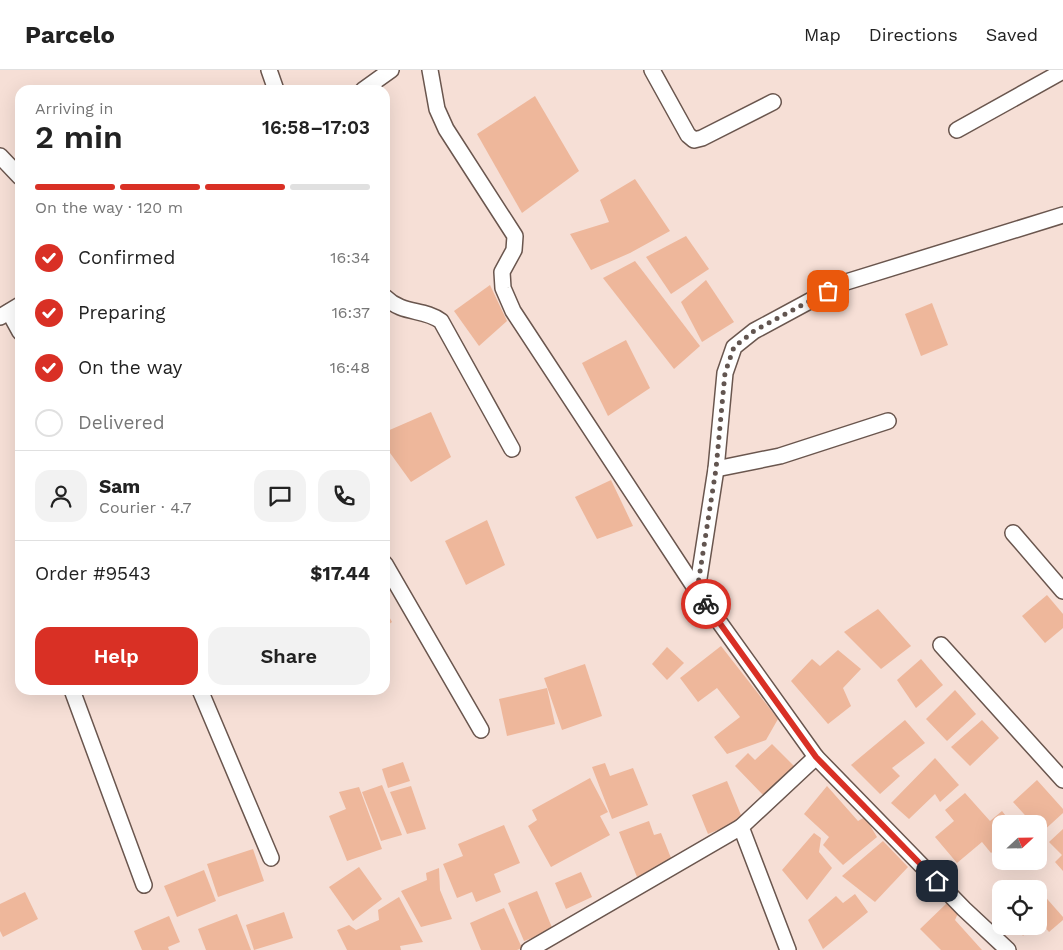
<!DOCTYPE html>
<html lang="en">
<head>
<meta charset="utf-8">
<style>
	:root { --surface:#fff; --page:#f2f2f2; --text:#222; --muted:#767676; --line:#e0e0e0; --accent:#d93025 }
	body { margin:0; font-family:"Work Sans",sans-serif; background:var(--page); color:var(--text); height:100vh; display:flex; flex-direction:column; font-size:19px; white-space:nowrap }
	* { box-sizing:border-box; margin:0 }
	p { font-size:16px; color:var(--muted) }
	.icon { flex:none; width:28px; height:28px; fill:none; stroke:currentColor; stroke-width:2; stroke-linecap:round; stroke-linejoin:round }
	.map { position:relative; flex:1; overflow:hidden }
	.sheet { position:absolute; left:15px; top:15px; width:375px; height:610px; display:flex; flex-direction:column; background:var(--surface); border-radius:15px; box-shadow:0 5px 20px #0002 }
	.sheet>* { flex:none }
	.needle { width:32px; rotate:68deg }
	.buttons { position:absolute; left:992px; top:745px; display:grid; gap:10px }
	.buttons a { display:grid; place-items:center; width:55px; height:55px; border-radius:10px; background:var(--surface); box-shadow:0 5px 20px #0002; font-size:25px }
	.pin { position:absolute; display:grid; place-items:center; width:42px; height:42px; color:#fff; margin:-21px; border-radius:10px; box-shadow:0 2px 8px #0006 }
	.courier { position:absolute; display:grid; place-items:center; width:50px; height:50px; margin:-25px; border:4px solid #d93025; border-radius:50%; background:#fff; color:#222; box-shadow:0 1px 6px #0007 }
	.headline em { font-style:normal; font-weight:600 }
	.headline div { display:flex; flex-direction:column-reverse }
	.headline { display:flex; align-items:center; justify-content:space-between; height:85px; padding:0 20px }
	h1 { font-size:32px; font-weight:600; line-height:38px }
	.bar { display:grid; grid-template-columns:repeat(4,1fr); gap:8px 5px; align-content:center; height:60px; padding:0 20px }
	.bar i { height:6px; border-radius:4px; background:var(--line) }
	.bar .on { background:var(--accent) }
	.bar p { grid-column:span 4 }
	.line { display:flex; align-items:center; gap:12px; padding:0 20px; border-top:1px solid var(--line) }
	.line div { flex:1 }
	.round { display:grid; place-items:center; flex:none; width:52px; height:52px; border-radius:15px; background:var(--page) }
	ol { padding:0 20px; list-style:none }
	li { display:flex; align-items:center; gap:15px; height:55px }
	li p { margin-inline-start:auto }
	li .icon { padding:5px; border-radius:50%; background:var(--accent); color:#fff; stroke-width:4 }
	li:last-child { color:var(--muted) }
	li i { width:28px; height:28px; border:2px solid var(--line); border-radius:50% }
	.primary-button { display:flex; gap:10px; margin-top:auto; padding:10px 20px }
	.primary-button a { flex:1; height:58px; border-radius:15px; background:var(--accent); color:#fff; font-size:20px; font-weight:600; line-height:58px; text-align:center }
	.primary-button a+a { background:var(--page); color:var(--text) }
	header { display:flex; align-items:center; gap:30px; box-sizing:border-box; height:70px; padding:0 25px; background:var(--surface); border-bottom:1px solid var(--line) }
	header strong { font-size:24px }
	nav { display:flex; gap:28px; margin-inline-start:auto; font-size:18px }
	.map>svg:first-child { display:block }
</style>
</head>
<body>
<header>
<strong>Parcelo</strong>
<nav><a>Map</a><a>Directions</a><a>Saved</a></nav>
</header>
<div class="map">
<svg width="1063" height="880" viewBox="0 0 1063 880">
	<rect width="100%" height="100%" fill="#f6dfd6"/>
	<g fill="#eeb79b">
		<polygon points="535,26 579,101 522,143 477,64"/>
		<polygon points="635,109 670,161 630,183 591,200 570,164 609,152 600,130"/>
		<polygon points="686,166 709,199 671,224 646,187"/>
		<polygon points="635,191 700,276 674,299 603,208"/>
		<polygon points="706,210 734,252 702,272 681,232"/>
		<polygon points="490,215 507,251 479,276 454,241"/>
		<polygon points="932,233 948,275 921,286 905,244"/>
		<polygon points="626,270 650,318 608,346 582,293"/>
		<polygon points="431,342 451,387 411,412 385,376 385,362"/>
		<polygon points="611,410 633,456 597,469 575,427"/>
		<polygon points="487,450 505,495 466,515 445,471"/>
		<polygon points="1047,525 1063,544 1063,558 1045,573 1022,546"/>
		<polygon points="385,539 392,552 385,557"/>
		<polygon points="878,539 911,576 881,599 844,562"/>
		<polygon points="721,576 778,649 766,670 727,684 714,667 740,647 717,618 698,632 680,608"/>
		<polygon points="667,577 684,593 667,610 652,594"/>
		<polygon points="838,580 861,599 843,618 851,636 828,654 791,611 812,589 820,596"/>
		<polygon points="921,589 943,615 916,638 897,610"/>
		<polygon points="585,594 602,646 562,660 544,608"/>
		<polygon points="547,618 555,654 507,666 499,629"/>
		<polygon points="955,620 976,644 947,671 926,649"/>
		<polygon points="905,650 925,673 892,698 900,706 880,724 851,695"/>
		<polygon points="982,650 999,668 970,696 951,677"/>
		<polygon points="772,674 794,696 764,726 735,696 748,683 755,690"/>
		<polygon points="935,688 959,715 940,732 935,724 909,749 891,733"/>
		<polygon points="403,692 410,711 388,718 382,699"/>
		<polygon points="605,693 610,706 633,698 648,735 612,749 592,697"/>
		<polygon points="590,708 608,742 600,746 610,765 551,797 528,756 537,750 532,740"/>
		<polygon points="1037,710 1063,739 1063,743 1041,763 1039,754 1033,754 1013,732"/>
		<polygon points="727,711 743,750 708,764 692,725"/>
		<polygon points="382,715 402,765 381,771 362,722"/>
		<polygon points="411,716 426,759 407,764 390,722"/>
		<polygon points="827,716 858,751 865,747 877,767 843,795 823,775 829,767 804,744"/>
		<polygon points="359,717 382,779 347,791 329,746 346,739 339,722"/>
		<polygon points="965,723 990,751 1002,741 1012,754 1001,754 1001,774 991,783 982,772 957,793 935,767 954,751 945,740"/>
		<polygon points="649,751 654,765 661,763 673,793 637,807 619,762"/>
		<polygon points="504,755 520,793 494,804 501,822 476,832 472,822 457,828 443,794 463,786 458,774"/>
		<polygon points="1063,759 1063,801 1055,792 1062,785 1049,772"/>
		<polygon points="814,763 821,768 819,782 832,798 807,830 782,800"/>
		<polygon points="883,771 908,797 875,832 842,806"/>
		<polygon points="253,779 264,811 218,827 207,794"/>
		<polygon points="359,797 382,829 353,851 329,817"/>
		<polygon points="439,798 440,820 452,849 421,857 401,821 427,810 426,803"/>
		<polygon points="204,800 216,831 177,847 164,816"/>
		<polygon points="581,802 592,827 566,839 555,813"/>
		<polygon points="537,821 553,860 524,871 508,833"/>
		<polygon points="25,822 38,849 3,867 0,861 0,834"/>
		<polygon points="1041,822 1063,847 1063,850 1049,862 1039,850 1039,824"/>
		<polygon points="855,824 868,842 823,879 808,850 836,826 843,833"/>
		<polygon points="399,827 423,872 400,876 401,880 347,880 337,860 349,855 356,860 379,850 378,840"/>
		<polygon points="947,833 959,841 955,850 982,880 941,880 920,859"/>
		<polygon points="504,838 522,878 517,880 481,880 470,853"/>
		<polygon points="284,842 293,868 254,880 246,855"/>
		<polygon points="237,844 251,880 206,880 198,859"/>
		<polygon points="169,846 180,872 168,877 169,880 142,880 134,861"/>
		<polygon points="1016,856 1033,856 1023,866"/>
	</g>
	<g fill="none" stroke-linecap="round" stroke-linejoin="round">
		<defs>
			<g id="minor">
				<polyline points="269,0 276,20"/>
				<polyline points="430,0 437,39 446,59 515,166 514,180 502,202 503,218 513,241 697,521"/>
				<polyline points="652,0 688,65 694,70 702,68 773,32"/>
				<polyline points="363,20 391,0"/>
				<polyline points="957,60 1063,1"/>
				<polyline points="0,86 20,107"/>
				<path d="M385,227c18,18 38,11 56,24l71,128"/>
				<polyline points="9,242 20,262"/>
				<polyline points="0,247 20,235"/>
				<polyline points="716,399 780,386 888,351"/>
				<polyline points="1013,463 1063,521"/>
				<polyline points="385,494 481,660"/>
				<polyline points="941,575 1063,710"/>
				<polyline points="72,620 144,815"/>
				<polyline points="200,620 271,788"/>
				<polyline points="816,687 964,839 1008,880"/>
				<polyline points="529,880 741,757"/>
				<polyline points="788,880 741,757 816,687 697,521 716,399 725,303 734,277 754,261 843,213 1063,145"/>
			</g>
		</defs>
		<use href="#minor" stroke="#6a564e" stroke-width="18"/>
		<use href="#minor" stroke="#fff" stroke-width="15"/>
	</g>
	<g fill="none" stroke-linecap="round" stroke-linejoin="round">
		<polyline stroke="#625550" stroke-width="5" stroke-dasharray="0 9" points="706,534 697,521 716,399 725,303 734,277 754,261 828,221"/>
		<polyline stroke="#d93025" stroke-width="6" points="706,534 816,687 937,811"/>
	</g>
</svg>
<div class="buttons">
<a><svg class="needle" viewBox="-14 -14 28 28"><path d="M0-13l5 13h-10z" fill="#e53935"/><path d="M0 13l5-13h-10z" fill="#767676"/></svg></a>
<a><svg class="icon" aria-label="locate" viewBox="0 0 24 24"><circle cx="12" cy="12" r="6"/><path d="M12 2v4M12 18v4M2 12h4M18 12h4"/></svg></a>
</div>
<div class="pin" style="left:828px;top:221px;background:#ea580c"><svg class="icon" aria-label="bag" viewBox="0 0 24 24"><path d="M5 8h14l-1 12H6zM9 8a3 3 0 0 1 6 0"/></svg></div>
<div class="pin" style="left:937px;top:811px;background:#1f2937"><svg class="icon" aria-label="home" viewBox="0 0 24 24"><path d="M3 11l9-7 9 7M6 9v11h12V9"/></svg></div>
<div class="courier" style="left:706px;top:534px"><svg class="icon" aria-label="bike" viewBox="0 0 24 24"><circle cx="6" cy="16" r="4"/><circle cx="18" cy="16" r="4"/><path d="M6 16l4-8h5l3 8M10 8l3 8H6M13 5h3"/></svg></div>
<section class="sheet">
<div class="headline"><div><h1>2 min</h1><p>Arriving in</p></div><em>16:58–17:03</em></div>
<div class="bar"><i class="on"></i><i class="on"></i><i class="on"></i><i></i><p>On the way · 120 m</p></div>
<ol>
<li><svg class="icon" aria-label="check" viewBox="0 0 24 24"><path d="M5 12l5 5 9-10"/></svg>Confirmed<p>16:34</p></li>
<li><svg class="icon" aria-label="check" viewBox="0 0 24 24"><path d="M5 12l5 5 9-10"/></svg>Preparing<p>16:37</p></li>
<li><svg class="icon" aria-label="check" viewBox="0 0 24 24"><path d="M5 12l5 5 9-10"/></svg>On the way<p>16:48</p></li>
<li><i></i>Delivered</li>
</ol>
<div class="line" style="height:90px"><a class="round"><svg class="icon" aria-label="person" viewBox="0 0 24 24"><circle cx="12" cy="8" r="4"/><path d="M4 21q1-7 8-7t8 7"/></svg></a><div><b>Sam</b><p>Courier · 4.7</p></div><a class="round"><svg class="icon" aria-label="chat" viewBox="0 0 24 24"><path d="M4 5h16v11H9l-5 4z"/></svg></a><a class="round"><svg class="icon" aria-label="phone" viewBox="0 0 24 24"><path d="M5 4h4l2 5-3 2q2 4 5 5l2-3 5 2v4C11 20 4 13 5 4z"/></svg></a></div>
<div class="line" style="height:65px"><div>Order #9543</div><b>$17.44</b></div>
<div class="primary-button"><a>Help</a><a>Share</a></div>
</section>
</div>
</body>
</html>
